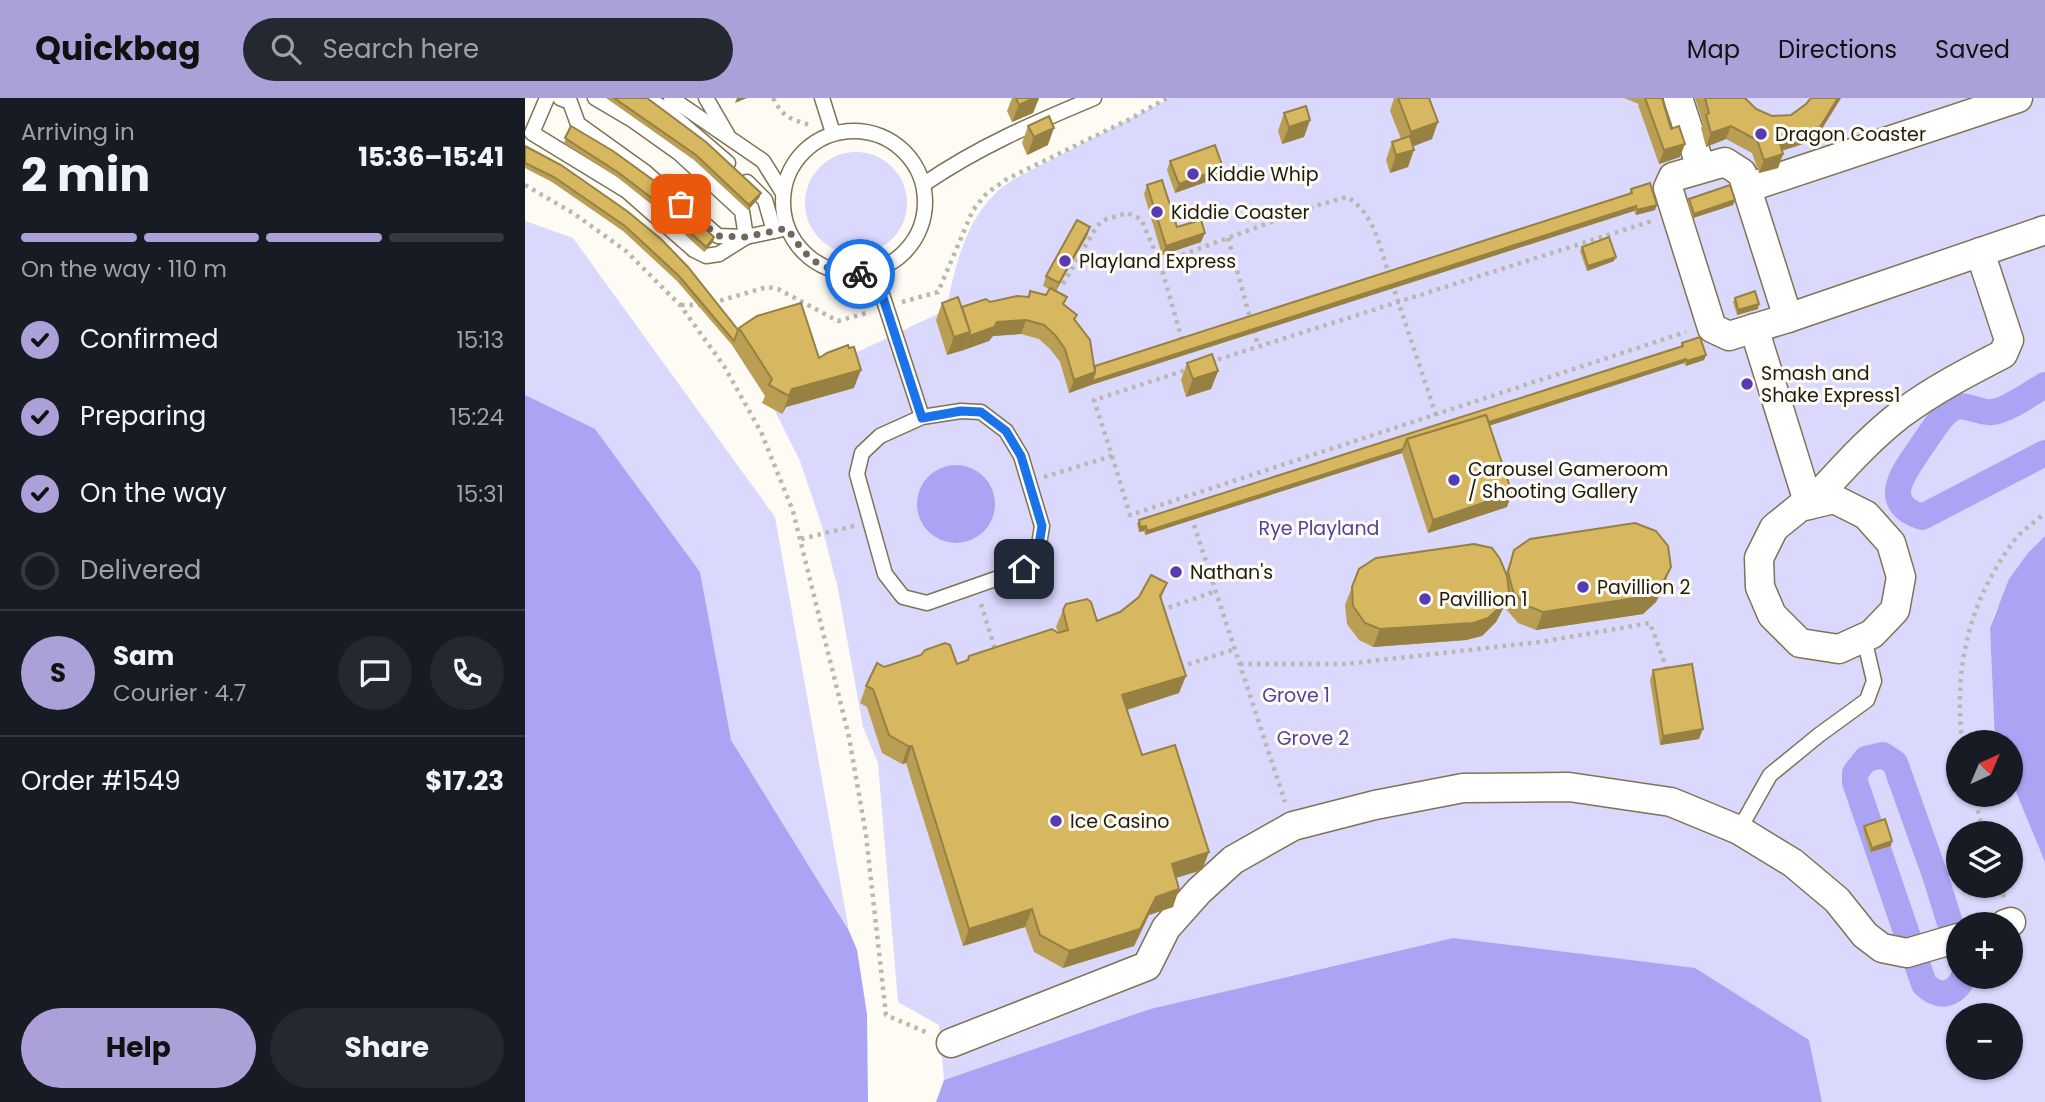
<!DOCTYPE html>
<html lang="en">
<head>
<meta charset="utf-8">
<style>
	:root { --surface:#171b24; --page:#242831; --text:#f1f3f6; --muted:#9ea1a6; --line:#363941; --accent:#aca0d8 }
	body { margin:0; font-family:Poppins,sans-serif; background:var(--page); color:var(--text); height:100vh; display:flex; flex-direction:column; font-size:26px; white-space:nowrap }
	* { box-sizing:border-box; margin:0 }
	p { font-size:23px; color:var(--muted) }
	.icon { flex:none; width:38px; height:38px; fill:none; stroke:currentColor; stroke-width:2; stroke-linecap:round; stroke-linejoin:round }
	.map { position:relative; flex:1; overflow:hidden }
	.details { display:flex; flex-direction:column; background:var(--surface); width:525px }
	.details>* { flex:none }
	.needle { width:46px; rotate:44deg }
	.buttons { position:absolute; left:1421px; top:632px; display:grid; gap:14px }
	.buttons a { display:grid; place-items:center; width:77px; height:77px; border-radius:50%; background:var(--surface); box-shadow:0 2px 5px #0004; font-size:35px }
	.pin { position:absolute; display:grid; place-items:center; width:60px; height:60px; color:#fff; margin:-30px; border-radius:14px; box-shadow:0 4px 10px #0006 }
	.courier { position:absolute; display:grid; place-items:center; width:70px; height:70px; margin:-35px; border:5px solid #1a73e8; border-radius:50%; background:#fff; color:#222; box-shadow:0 2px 9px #0007 }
	.summary em { font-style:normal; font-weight:700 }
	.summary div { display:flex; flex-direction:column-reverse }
	.summary { display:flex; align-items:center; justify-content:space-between; height:119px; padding:0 21px }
	h1 { font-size:46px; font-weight:700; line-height:52px }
	.bar { display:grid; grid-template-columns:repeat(4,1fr); gap:10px 7px; align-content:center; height:84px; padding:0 21px }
	.bar i { height:9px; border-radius:5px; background:var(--line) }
	.bar .active { background:var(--accent) }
	.bar p { grid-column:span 4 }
	.line { display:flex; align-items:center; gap:18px; padding:0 21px; border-top:2px solid var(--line) }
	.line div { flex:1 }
	.round { display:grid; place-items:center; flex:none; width:74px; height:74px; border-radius:37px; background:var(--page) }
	ol { padding:0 21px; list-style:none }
	li { display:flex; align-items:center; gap:21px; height:77px }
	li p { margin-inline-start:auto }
	li .icon { padding:7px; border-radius:50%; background:var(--accent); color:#111; stroke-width:4 }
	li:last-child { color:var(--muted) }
	li i { width:38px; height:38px; border:4px solid var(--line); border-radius:50% }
	.button { display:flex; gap:14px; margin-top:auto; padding:14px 21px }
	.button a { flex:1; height:80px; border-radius:42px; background:var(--accent); color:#111; font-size:28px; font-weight:700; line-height:80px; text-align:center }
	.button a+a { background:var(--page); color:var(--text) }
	header { display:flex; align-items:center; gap:42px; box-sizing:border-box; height:98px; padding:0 35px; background:var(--accent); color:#111 }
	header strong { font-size:33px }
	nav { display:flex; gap:38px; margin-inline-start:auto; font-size:24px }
	.search { width:490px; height:63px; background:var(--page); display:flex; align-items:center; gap:18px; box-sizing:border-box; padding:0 24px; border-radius:38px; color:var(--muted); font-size:26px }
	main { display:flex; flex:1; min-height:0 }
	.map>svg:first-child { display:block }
</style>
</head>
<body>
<header>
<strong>Quickbag</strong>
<div class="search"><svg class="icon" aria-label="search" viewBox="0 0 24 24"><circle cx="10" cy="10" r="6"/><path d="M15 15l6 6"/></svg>Search here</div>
<nav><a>Map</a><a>Directions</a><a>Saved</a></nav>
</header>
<main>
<section class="details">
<div class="summary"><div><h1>2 min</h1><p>Arriving in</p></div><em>15:36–15:41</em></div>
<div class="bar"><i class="active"></i><i class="active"></i><i class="active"></i><i></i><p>On the way · 110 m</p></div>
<ol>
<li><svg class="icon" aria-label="check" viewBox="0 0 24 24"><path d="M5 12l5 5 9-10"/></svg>Confirmed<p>15:13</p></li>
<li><svg class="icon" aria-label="check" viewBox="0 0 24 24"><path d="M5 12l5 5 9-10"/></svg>Preparing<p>15:24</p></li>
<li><svg class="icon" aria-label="check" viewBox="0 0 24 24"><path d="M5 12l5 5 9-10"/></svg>On the way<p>15:31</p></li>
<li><i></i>Delivered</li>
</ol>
<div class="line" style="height:126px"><b class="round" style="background:var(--accent);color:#111">S</b><div><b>Sam</b><p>Courier · 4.7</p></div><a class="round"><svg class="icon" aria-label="chat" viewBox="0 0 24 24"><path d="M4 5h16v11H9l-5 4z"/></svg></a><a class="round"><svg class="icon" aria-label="phone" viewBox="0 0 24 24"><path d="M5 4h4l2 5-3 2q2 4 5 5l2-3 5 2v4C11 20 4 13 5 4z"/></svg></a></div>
<div class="line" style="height:91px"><div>Order #1549</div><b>$17.23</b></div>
<div class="button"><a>Help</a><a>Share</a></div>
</section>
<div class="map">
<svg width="1520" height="1004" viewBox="0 0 1520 1004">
	<rect width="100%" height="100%" fill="#fdfbf4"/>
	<g fill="#dad8fd" fill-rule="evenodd">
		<path d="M645,0h875v440l-49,72 -6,17 5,115h-37v52h53v-14l34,82v240h-223l-13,-62 -356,-102 -303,71 -206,71 -5,-55 -41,-23 -20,-239 -15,-36 -25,-138 -17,-66 -21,-62 -33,-66 179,-85c8,-39 18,-85 47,-114 6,-7 14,-12 21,-17zM1433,735h53v53h-53zM1433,826h53v52h-53zM1433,917h53v53h-53z"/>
		<circle cx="331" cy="105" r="51"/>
		<polygon points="0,123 48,140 250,419 324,833 0,847"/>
	</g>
	<g fill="#aba3f3">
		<polygon points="0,297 70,331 175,474 206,642 324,833 332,852 342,916 343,1004 0,1004"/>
		<circle cx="431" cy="406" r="39"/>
		<polygon points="1520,438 1520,764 1486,682 1486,644 1470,644 1465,530 1484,481 1503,455"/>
		<polygon points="928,840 1170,870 1284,942 1297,1004 411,1004 419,982 625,911"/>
	</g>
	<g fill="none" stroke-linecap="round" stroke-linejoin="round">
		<g stroke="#aba3f3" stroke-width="26">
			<path d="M1520,287c-14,8 -38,26 -53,27 -15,2 -27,-12 -42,-2 -11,8 -19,23 -27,34 -17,26 -46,58 -1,73l123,-64"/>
			<path d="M1433,851l-22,-71 -41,-115 -12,-8 -17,4 -11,14v9l69,202c15,15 31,12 40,-8"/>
		</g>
		<defs>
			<g id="lane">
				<polyline points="22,0 7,35 102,93 169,152 181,158 194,156 221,139"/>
				<polyline points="35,0 45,4 53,26 120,74 193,138 221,139 249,133"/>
				<polyline points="70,0 109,23 154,55 217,113 221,139"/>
				<polyline points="122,0 140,11 203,65"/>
				<polyline points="146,0 238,63 258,95"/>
				<polyline points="181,0 202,36"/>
				<polyline points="297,0 308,35"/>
				<circle cx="329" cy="104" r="71"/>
				<polyline points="222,84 240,102 249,133 258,131"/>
				<path d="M399,86c56,-38 108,-60 170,-86"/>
				<polyline points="349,172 397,319 436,313 456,314 481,333 496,358 517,428 513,453 499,471 402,505 378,499 360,476 332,376 337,355 355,338 397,319"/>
				<polyline points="1214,732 1245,677 1294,637 1342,602 1349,583 1339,540"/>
			</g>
			<g id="street">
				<polyline points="1153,0 1176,70"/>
				<polygon points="1200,64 1217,75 1263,220 1204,238 1187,230 1143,90 1148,79"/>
				<polyline points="1222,90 1493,0"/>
				<polyline points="1263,220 1520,132"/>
				<path d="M1229,230l55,177c29,-31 58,-65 92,-91 32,-24 67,-42 102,-60l6,-14 -29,-88"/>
				<polygon points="1309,401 1341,417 1366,445 1376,479 1370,512 1347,536 1314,551 1275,545 1247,517 1235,489 1234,460 1249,430 1275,409"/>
				<polyline points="1480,826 1486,824"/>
				<polyline points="426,945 622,868 641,830 674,793 708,762 768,728 850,707 938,690 1044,689 1146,704 1214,732 1268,765 1312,802 1340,837 1357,850 1382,855 1433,840"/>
			</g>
		</defs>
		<use href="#lane" stroke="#7f7353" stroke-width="17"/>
		<use href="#street" stroke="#7f7353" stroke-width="31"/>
		<g stroke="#bab7ae" stroke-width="4.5" stroke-dasharray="3.5 5" stroke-linecap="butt">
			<path d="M248,0c11,21 18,21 40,28"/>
			<polyline points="0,87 48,115 101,153 155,207 199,268 236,334 268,413 324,639 341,737 361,917 403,935"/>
			<polyline points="703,140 726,223"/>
			<polyline points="635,165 658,245"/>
			<polyline points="867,185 911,317"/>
			<path d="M538,186l34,-58 7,-6 23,-7 14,6 19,44 152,-56 35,-10c28,17 32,49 42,77"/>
			<polyline points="377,204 413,194 448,112 462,95 482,81 605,21 642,0"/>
			<polyline points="187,205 242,189 253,191 313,223 345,214"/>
			<polyline points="156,207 175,207"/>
			<polyline points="729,232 733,248"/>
			<polyline points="685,264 1127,123"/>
			<polyline points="587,358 605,417 1161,234"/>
			<polyline points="519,379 587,358 569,302 664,271"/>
			<polyline points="669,427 760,704"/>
			<polyline points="276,441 329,428"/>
			<polyline points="456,506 471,554"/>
			<polyline points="638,515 640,511 691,493"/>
			<polyline points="715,566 820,566 1015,544 1125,525 1143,574"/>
			<polyline points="655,569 710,551"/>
			<path d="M1437,644c-8,-75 6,-138 51,-200 8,-11 22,-20 32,-29"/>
			<polyline points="1448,696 1459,735"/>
			<polyline points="1475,788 1479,800"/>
		</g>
		<use href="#lane" stroke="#fff" stroke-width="14"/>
		<use href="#street" stroke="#fff" stroke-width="28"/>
	</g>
	<g fill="#b99e53">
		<polygon points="81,0 122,0 236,95 234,100 223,112 169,62"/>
		<polygon points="487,0 514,0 508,15 487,24 482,13"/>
		<polygon points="869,0 904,0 907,41 888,48 883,69 865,75 861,62 867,44 876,41 865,13"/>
		<polygon points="1099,0 1137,0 1155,59 1134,66 1113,7 1114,6"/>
		<polygon points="1170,0 1220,0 1231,11 1247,18 1266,17 1281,6 1286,0 1316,0 1290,42 1257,53 1258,56 1253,70 1234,75 1227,55 1201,41 1181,49 1176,30 1178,25"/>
		<polygon points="759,15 785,22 779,39 757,46 753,33"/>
		<polygon points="46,28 189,139 188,144 179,154 131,110 92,79 39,45"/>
		<polygon points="503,28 523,47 502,57 497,45"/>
		<polygon points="0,48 36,67 213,232 214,230 294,260 329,290 261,309 257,316 237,305 240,298 207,247 152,183 98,133 27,84 0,70"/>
		<polygon points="645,63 698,70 695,79 650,95 642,72"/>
		<polygon points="622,87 652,129 676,144 637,157 619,96"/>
		<polygon points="1106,91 1130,112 1111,117 1109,113 566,287 544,295 535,264 525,251 514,241 496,236 468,238 464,243 422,257 411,222 417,205 437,210 503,199 505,193 521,197 524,191 518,188 521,178 565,129 562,138 531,193 539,206 552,217 550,222 570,268 1104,96"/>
		<polygon points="1164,101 1210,102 1208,107 1168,120 1163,105"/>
		<polygon points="1057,149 1089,163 1062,173 1055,153"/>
		<polygon points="1210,200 1233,211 1212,217 1208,204"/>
		<polygon points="1157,245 1181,257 1179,262 1161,268 1159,265 965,327 982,409 903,435 877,355 620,437 619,433 614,434 612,426 614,422 1155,249"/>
		<polygon points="662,265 693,273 686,291 661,299 656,282"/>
		<polygon points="989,452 1139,487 1131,504 1118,516 1011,532 993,525 981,511 980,506 971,524 957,538 941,542 848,549 834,542 822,526 820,507 834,471 981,475"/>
		<polygon points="642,485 636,501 654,595 602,612 617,657 677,772 651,780 648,809 624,817 609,848 538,870 509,854 500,829 438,848 381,665 377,666 357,655 342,609 335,605 341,588 359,569 432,566 533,534 531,529 538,512 572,523 595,514"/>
		<polygon points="1128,572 1174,641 1135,647 1125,582"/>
		<polygon points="1339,728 1366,748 1345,754 1338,732"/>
	</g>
	<g fill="#968143">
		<polygon points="212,0 222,0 210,5"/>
		<polygon points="509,0 514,0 508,15 487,24 494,7"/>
		<polygon points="1313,0 1316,0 1290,42 1249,55 1254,42"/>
		<polygon points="785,22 779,39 757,46 764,29"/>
		<polygon points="913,24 907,41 879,52 886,34"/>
		<polygon points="1206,28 1201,41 1181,49 1186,35"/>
		<polygon points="529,30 523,47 502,57 509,39"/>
		<polygon points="1160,46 1155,59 1134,66 1139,52"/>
		<polygon points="889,52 883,69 865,75 871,57"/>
		<polygon points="1258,56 1253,70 1234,75 1239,62"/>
		<polygon points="698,70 695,79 650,95 654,86"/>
		<polygon points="236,95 234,100 223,112 224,107"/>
		<polygon points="1210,102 1208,107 1168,120 1169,116"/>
		<polygon points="1132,107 1130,112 1111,117 1112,112"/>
		<polygon points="1111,108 1109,113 566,287 544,295 549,282 570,274"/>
		<polygon points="565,129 562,138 530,194 534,185"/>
		<polygon points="680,135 676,144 637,157 641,148"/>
		<polygon points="189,139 188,144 179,154 181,149"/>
		<polygon points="1091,159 1089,163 1062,173 1063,168"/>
		<polygon points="1234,206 1233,211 1212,217 1213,212"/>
		<polygon points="501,222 496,236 468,238 464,243 439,252 444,238 472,224"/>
		<polygon points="445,234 439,252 422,257 429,239"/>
		<polygon points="1181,257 1179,262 1161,268 1162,263"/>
		<polygon points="1161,261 1159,265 886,353 884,349"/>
		<polygon points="336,272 329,290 261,309 257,316 264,298 267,291"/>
		<polygon points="693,273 686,291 661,299 668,281"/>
		<polygon points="878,351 877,355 620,437 622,433"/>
		<polygon points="987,395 982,409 903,435 908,422"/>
		<polygon points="621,428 619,433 614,434 615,429"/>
		<polygon points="1146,469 1139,487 1131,504 1118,516 1011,532 1018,514"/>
		<polygon points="984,493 978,511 971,524 957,538 941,542 848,549 855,531"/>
		<polygon points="661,578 654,595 591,615 597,597"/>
		<polygon points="1178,631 1174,641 1135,647 1138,638"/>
		<polygon points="383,648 387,648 381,665 377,666"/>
		<polygon points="1367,743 1366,748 1345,754 1347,750"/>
		<polygon points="684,754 677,772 640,783 647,766"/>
		<polygon points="654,791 648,809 624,817 609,848 538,870 544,853 631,799"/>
		<polygon points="507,811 500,829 438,848 444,831"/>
	</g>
	<g fill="#d7b860" stroke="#968143" stroke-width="2">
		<polygon points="89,0 122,0 181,44 236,95 224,107 171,57"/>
		<polygon points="491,0 509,0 494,7"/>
		<polygon points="873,0 904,0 913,24 886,34"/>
		<polygon points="1120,0 1137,0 1146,31 1154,28 1160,46 1139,52"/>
		<polygon points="1180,0 1220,0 1231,11 1247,18 1266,17 1281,6 1286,0 1313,0 1295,29 1254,42 1258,56 1239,62 1232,42 1206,28 1186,35 1181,17 1184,15"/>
		<polygon points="781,8 785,22 764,29 759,15"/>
		<polygon points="524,18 529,30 509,39 503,28"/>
		<polygon points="46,28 88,53 128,82 189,139 181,149 133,105 94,75 40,40"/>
		<polygon points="885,38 889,52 871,57 867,44"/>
		<polygon points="690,47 698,70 654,86 645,63"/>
		<polygon points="0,48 36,67 102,113 136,141 163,169 213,232 209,243 154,178 100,128 29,79 0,65"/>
		<polygon points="637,82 652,129 676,122 680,135 641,148 622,87"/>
		<polygon points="1125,85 1132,107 1112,112 1111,108 567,283 570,274 570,268 1107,95 1106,91"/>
		<polygon points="1205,87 1210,102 1169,116 1164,101"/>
		<polygon points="552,122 565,129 534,185 521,178"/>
		<polygon points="1084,139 1091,159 1063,168 1057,149"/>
		<polygon points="525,190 542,199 538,206 552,217 549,221 565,242 570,274 549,282 540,251 530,237 519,227 501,222 472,224 469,229 444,238 445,234 437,209 461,201 465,204 492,198 504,199 505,193 521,197"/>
		<polygon points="1230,193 1234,206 1213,212 1210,200"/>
		<polygon points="433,199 445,234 429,239 417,205"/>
		<polygon points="276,205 294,260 302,255 323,247 324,250 329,249 336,272 267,291 264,298 244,287 247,281 214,230 232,218"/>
		<polygon points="1175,239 1181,257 1162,263 1161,261 964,324 961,317 882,341 878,351 622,433 621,428 615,429 614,422 1158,248 1157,245"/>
		<polygon points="687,256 693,273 668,281 662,265"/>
		<polygon points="961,317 987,395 908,422 882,341"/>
		<polygon points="1110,425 1131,433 1143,448 1146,469 1137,486 1124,498 1018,514 1000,507 988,493 983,474 989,452 1005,441"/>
		<polygon points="949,446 967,450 975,461 982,478 984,493 977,507 963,520 948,525 855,531 840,525 828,508 827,489 834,471 851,460"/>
		<polygon points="626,477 642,485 635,498 661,578 597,597 617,657 650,647 684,754 647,766 654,791 631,799 615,831 544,853 515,837 507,811 444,831 387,648 383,648 364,637 348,591 341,588 352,565 359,569 396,557 400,552 420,545 425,547 432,566 443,562 444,558 527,531 533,535 543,532 538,512 541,506 562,501 566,504 572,523 595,514 614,499"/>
		<polygon points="1167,566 1178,631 1138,638 1128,572"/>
		<polygon points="1360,721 1367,743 1347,750 1339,728"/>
	</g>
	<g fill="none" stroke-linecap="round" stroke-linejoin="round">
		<path stroke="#6d695f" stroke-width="7" stroke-dasharray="0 12.6" d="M156,106l37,32 28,1 41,-9c23,35 31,41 73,46"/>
		<polyline stroke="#1a73e8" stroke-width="9" points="335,176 349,172 397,320 436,313 456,314 481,333 496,358 517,428 513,453 499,471"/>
	</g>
	<g fill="#583bb3" stroke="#fdfbf4" stroke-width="2.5">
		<circle cx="1236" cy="36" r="7"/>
		<circle cx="668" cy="76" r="7"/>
		<circle cx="632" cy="114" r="7"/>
		<circle cx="540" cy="163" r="7"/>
		<circle cx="1222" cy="286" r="7"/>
		<circle cx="929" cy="382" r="7"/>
		<circle cx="651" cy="474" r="7"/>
		<circle cx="1058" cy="489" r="7"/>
		<circle cx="900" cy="501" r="7"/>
		<circle cx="531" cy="723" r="7"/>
	</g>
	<g text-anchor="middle" stroke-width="6" stroke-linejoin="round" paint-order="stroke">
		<g font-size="19" fill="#201b0f" stroke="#fdfbf4" text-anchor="start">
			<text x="1250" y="43">Dragon Coaster</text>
			<text x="682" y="83">Kiddie Whip</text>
			<text x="646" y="121">Kiddie Coaster</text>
			<text x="554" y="170">Playland Express</text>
			<text x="1236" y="282">Smash and<tspan x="1236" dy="22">Shake Express1</tspan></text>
			<text x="943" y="378">Carousel Gameroom<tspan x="943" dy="22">/ Shooting Gallery</tspan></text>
			<text x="665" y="481">Nathan's</text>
			<text x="1072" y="496">Pavillion 2</text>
			<text x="914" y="508">Pavillion 1</text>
			<text x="545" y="730">Ice Casino</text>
		</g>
		<g font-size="19" fill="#52419d" stroke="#fdfbf4">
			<text x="794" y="437">Rye Playland</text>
			<text x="771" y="604">Grove 1</text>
			<text x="788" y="647">Grove 2</text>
		</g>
	</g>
</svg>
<div class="buttons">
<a><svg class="needle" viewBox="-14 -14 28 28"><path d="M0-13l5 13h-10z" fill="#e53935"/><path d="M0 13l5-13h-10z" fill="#9ea1a6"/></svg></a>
<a><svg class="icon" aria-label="layers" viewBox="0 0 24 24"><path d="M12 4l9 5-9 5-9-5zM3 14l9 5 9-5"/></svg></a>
<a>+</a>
<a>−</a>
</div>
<div class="pin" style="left:156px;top:106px;background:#ea580c"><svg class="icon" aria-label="bag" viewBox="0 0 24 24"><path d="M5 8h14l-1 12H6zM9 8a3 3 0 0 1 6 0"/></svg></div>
<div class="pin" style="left:499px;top:471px;background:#1f2937"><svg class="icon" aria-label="home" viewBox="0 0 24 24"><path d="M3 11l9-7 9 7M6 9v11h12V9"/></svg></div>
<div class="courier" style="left:335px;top:176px"><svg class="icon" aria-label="bike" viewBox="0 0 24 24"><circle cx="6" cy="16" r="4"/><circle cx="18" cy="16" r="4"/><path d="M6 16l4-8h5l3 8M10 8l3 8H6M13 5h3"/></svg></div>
</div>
</main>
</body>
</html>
